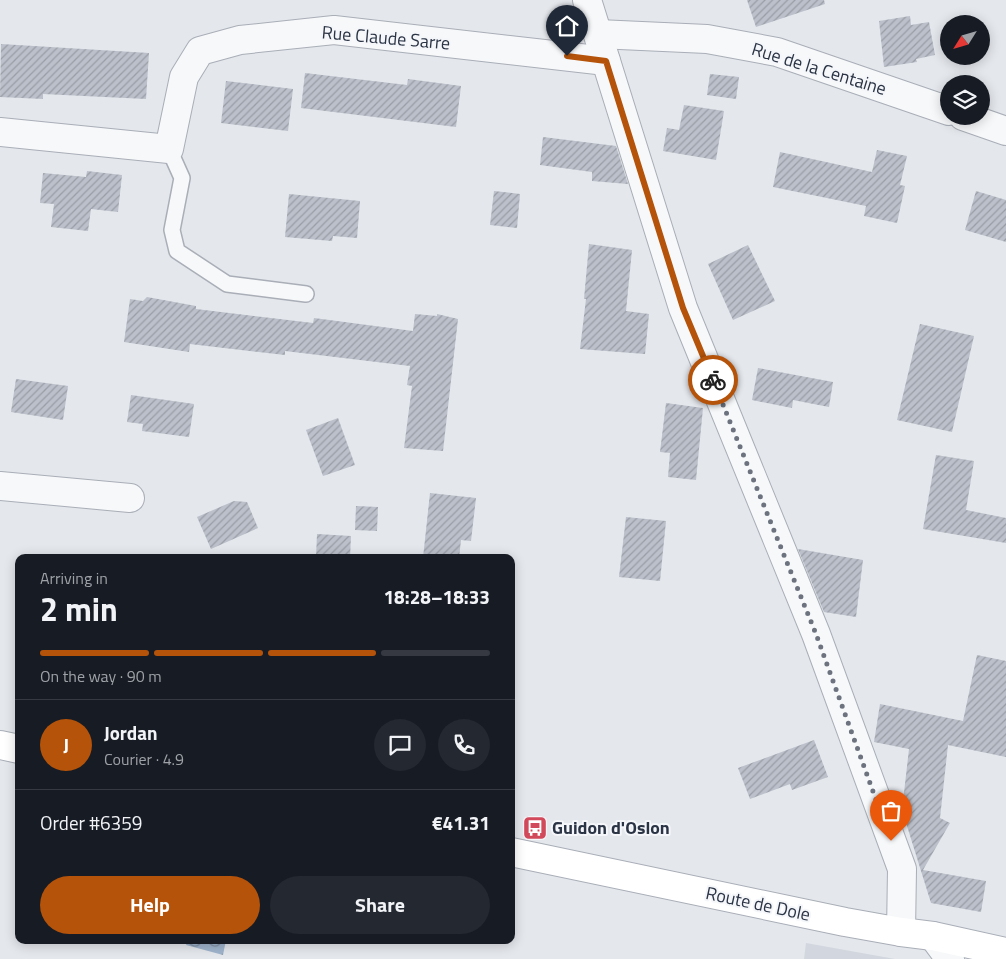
<!DOCTYPE html>
<html lang="en">
<head>
<meta charset="utf-8">
<style>
	:root { --surface:#171b24; --page:#242831; --text:#f1f3f6; --muted:#9ea1a6; --line:#363941; --accent:#b45309 }
	body { margin:0; font-family:"Titillium Web",sans-serif; background:var(--page); color:var(--text); height:100vh; display:flex; flex-direction:column; font-size:19px; white-space:nowrap }
	* { box-sizing:border-box; margin:0 }
	p { font-size:16px; color:var(--muted) }
	.icon { flex:none; width:28px; height:28px; fill:none; stroke:currentColor; stroke-width:2; stroke-linecap:round; stroke-linejoin:round }
	.map { position:relative; flex:1; overflow:hidden }
	.drawer { position:absolute; left:15px; top:554px; width:500px; height:390px; display:flex; flex-direction:column; background:var(--surface); border-radius:10px; box-shadow:0 2px 12px #0003 }
	.drawer>* { flex:none }
	.needle { width:32px; rotate:233deg }
	.fabs { position:absolute; left:940px; top:15px; display:grid; gap:10px }
	.fabs a { display:grid; place-items:center; width:50px; height:50px; border-radius:50%; background:var(--surface); box-shadow:0 2px 12px #0003; font-size:25px }
	.pin { position:absolute; display:grid; place-items:center; width:42px; height:42px; color:#fff; margin:-51px -21px; border-radius:50% 50% 50% 0; rotate:-45deg; box-shadow:0 0 5px #0007 }
	.pin .icon { rotate:45deg }
	.courier { position:absolute; display:grid; place-items:center; width:50px; height:50px; margin:-25px; border:4px solid #b45309; border-radius:50%; background:#fff; color:#222; box-shadow:0 1px 6px #0007 }
	.head em { font-style:normal; font-weight:700 }
	.head div { display:flex; flex-direction:column-reverse }
	.head { display:flex; align-items:center; justify-content:space-between; height:85px; padding:0 25px }
	h1 { font-size:32px; font-weight:700; line-height:38px }
	.bar { display:grid; grid-template-columns:repeat(4,1fr); gap:8px 5px; align-content:center; height:60px; padding:0 25px }
	.bar i { height:6px; border-radius:4px; background:var(--line) }
	.bar .selected { background:var(--accent) }
	.bar p { grid-column:span 4 }
	.line { display:flex; align-items:center; gap:12px; padding:0 25px; border-top:1px solid var(--line) }
	.line div { flex:1 }
	.round { display:grid; place-items:center; flex:none; width:52px; height:52px; border-radius:26px; background:var(--page) }
	.cta { display:flex; gap:10px; margin-top:auto; padding:10px 25px }
	.cta a { flex:1; height:58px; border-radius:30px; background:var(--accent); color:#fff; font-size:20px; font-weight:700; line-height:58px; text-align:center }
	.cta a+a { background:var(--page); color:var(--text) }
	.map>svg:first-child { display:block }
</style>
</head>
<body>
<div class="map">
<svg width="1006" height="959" viewBox="0 0 1006 959">
	<defs>
		<pattern id="water-waves" width="16" height="10" patternUnits="userSpaceOnUse" patternTransform="scale(1.25)"><rect width="16" height="10" fill="#9fb4cc"/><path d="M0 5q4-4 8 0t8 0" fill="none" stroke="#8293a7"/></pattern>
		<pattern id="building-hatch" width="6" height="6" patternUnits="userSpaceOnUse" patternTransform="scale(1.25)"><rect width="6" height="6" fill="#bbc0ca"/><path d="M-1 1l2-2M0 6l6-6M5 7l2-2" fill="none" stroke="#989da6"/></pattern>
	</defs>
	<rect width="100%" height="100%" fill="#e4e7ec"/>
	<polygon fill="#d2d6de" points="806,943 895,959 804,959"/>
	<polygon fill="url(#water-waves)" points="188,940 226,940 223,955 186,945"/>
	<g fill="url(#building-hatch)">
		<polygon points="747,0 824,0 825,4 756,27"/>
		<polygon points="910,16 911,25 929,22 935,55 916,59 917,62 884,67 879,21"/>
		<polygon points="1,44 149,53 146,99 43,94 43,99 0,97"/>
		<polygon points="305,73 407,85 408,79 461,86 456,127 301,108"/>
		<polygon points="710,74 739,77 736,99 707,95"/>
		<polygon points="226,81 293,89 288,131 221,123"/>
		<polygon points="684,105 724,111 716,160 663,151 667,128 679,130"/>
		<polygon points="543,137 616,146 628,184 592,181 592,172 540,165"/>
		<polygon points="877,150 907,156 900,185 905,186 897,223 864,216 866,206 773,187 780,152 872,172"/>
		<polygon points="87,171 122,175 118,212 91,209 88,231 51,227 54,204 40,203 43,173 86,177"/>
		<polygon points="494,191 520,194 517,228 490,225"/>
		<polygon points="976,191 1006,200 1006,242 965,230"/>
		<polygon points="289,194 360,201 357,238 333,236 332,241 285,237"/>
		<polygon points="589,244 632,250 626,311 649,314 645,354 580,349 586,299 584,299"/>
		<polygon points="748,245 775,301 733,320 708,264"/>
		<polygon points="147,297 196,306 196,309 313,323 314,318 413,331 415,314 437,316 437,314 458,319 443,451 404,448 412,386 407,385 410,366 285,351 285,355 190,344 189,352 124,342 130,299 143,301"/>
		<polygon points="920,324 974,336 952,432 897,420"/>
		<polygon points="758,368 833,382 829,407 793,400 792,408 752,400"/>
		<polygon points="16,379 68,386 63,420 11,412"/>
		<polygon points="131,395 194,404 189,437 142,431 143,424 127,422"/>
		<polygon points="666,403 703,408 696,480 668,477 670,453 660,452"/>
		<polygon points="338,418 355,465 323,476 306,430"/>
		<polygon points="936,455 974,461 966,510 1006,518 1006,543 923,529"/>
		<polygon points="430,493 476,498 471,541 461,540 459,558 423,558"/>
		<polygon points="234,501 247,502 258,528 211,549 197,517"/>
		<polygon points="356,506 378,507 377,531 355,530"/>
		<polygon points="626,517 666,521 660,581 619,577"/>
		<polygon points="317,534 351,536 350,558 316,558"/>
		<polygon points="798,549 863,560 856,617 824,612"/>
		<polygon points="977,655 1006,661 1006,757 948,745 940,818 950,823 923,870 986,881 981,912 931,903 902,810 909,749 874,742 880,704 963,721"/>
		<polygon points="814,740 828,777 792,790 790,784 750,799 738,768"/>
	</g>
	<g fill="none" stroke-linecap="round" stroke-linejoin="round">
		<defs>
			<polyline id="lane" points="169,149 182,178 172,230 177,251 227,284 306,294"/>
			<g id="street">
				<polyline points="587,0 683,308 816,634 902,869 901,932"/>
				<polyline points="598,34 707,39 777,52 949,111"/>
				<polyline points="963,116 1006,131"/>
				<polyline points="0,132 169,149 184,77 200,51 240,40 334,30 606,61"/>
				<polyline points="0,486 130,498"/>
				<polyline points="933,936 950,959"/>
			</g>
			<g id="secondary">
				<polyline points="0,745 19,749"/>
				<polyline points="511,852 845,922 901,932 933,936 1006,952"/>
			</g>
		</defs>
		<use href="#lane" stroke="#a9aeb7" stroke-width="18"/>
		<use href="#street" stroke="#a9aeb7" stroke-width="30"/>
		<use href="#secondary" stroke="#a9aeb7" stroke-width="30"/>
		<use href="#lane" stroke="#f7f8fa" stroke-width="15"/>
		<use href="#street" stroke="#f7f8fa" stroke-width="28"/>
		<use href="#secondary" stroke="#fff" stroke-width="28"/>
	</g>
	<g fill="none" stroke-linecap="round" stroke-linejoin="round">
		<polyline stroke="#6c737f" stroke-width="5" stroke-dasharray="0 9" points="713,380 816,634 891,841"/>
		<polyline stroke="#b45309" stroke-width="6" points="567,56 606,61 683,308 713,380"/>
	</g>
	<defs>
		<symbol id="bus-square" viewBox="-11 -11 22 22"><rect x="-9" y="-9" width="18" height="18" rx="4" fill="#d1495b" stroke="#f4f6f9"/><path d="M-5-6H5V4H4V6H2V4H-2V6H-4V4H-5ZM-3.5-4V0h7V-4ZM-3.5 1.2v1.5H-2V1.2ZM2 1.2v1.5H3.5V1.2Z" fill="#fff"/></symbol>
	</defs>
	<g fill-rule="evenodd">
		<use href="#bus-square" x="521" y="814" width="28" height="28"/>
	</g>
	<g text-anchor="middle" stroke-width="4" stroke-linejoin="round" paint-order="stroke">
		<g font-size="18" fill="#2b3445" stroke="#f4f6f9">
			<text transform="translate(386 38) rotate(5)" y="6">Rue Claude Sarre</text>
			<text transform="translate(819 69) rotate(17)" y="6">Rue de la Centaine</text>
			<text transform="translate(758 904) rotate(12)" y="6">Route de Dole</text>
		</g>
		<g font-size="18" font-weight="bold" fill="#2b3445" stroke="#f4f6f9" text-anchor="start">
			<text x="552" y="834">Guidon d'Oslon</text>
		</g>
	</g>
</svg>
<div class="fabs">
<a><svg class="needle" viewBox="-14 -14 28 28"><path d="M0-13l5 13h-10z" fill="#e53935"/><path d="M0 13l5-13h-10z" fill="#9ea1a6"/></svg></a>
<a><svg class="icon" aria-label="layers" viewBox="0 0 24 24"><path d="M12 4l9 5-9 5-9-5zM3 14l9 5 9-5"/></svg></a>
</div>
<div class="pin" style="left:891px;top:841px;background:#ea580c"><svg class="icon" aria-label="bag" viewBox="0 0 24 24"><path d="M5 8h14l-1 12H6zM9 8a3 3 0 0 1 6 0"/></svg></div>
<div class="pin" style="left:567px;top:56px;background:#1f2937"><svg class="icon" aria-label="home" viewBox="0 0 24 24"><path d="M3 11l9-7 9 7M6 9v11h12V9"/></svg></div>
<div class="courier" style="left:713px;top:380px"><svg class="icon" aria-label="bike" viewBox="0 0 24 24"><circle cx="6" cy="16" r="4"/><circle cx="18" cy="16" r="4"/><path d="M6 16l4-8h5l3 8M10 8l3 8H6M13 5h3"/></svg></div>
<section class="drawer">
<div class="head"><div><h1>2 min</h1><p>Arriving in</p></div><em>18:28–18:33</em></div>
<div class="bar"><i class="selected"></i><i class="selected"></i><i class="selected"></i><i></i><p>On the way · 90 m</p></div>
<div class="line" style="height:90px"><b class="round" style="background:var(--accent);color:#fff">J</b><div><b>Jordan</b><p>Courier · 4.9</p></div><a class="round"><svg class="icon" aria-label="chat" viewBox="0 0 24 24"><path d="M4 5h16v11H9l-5 4z"/></svg></a><a class="round"><svg class="icon" aria-label="phone" viewBox="0 0 24 24"><path d="M5 4h4l2 5-3 2q2 4 5 5l2-3 5 2v4C11 20 4 13 5 4z"/></svg></a></div>
<div class="line" style="height:65px"><div>Order #6359</div><b>€41.31</b></div>
<div class="cta"><a>Help</a><a>Share</a></div>
</section>
</div>
</body>
</html>
